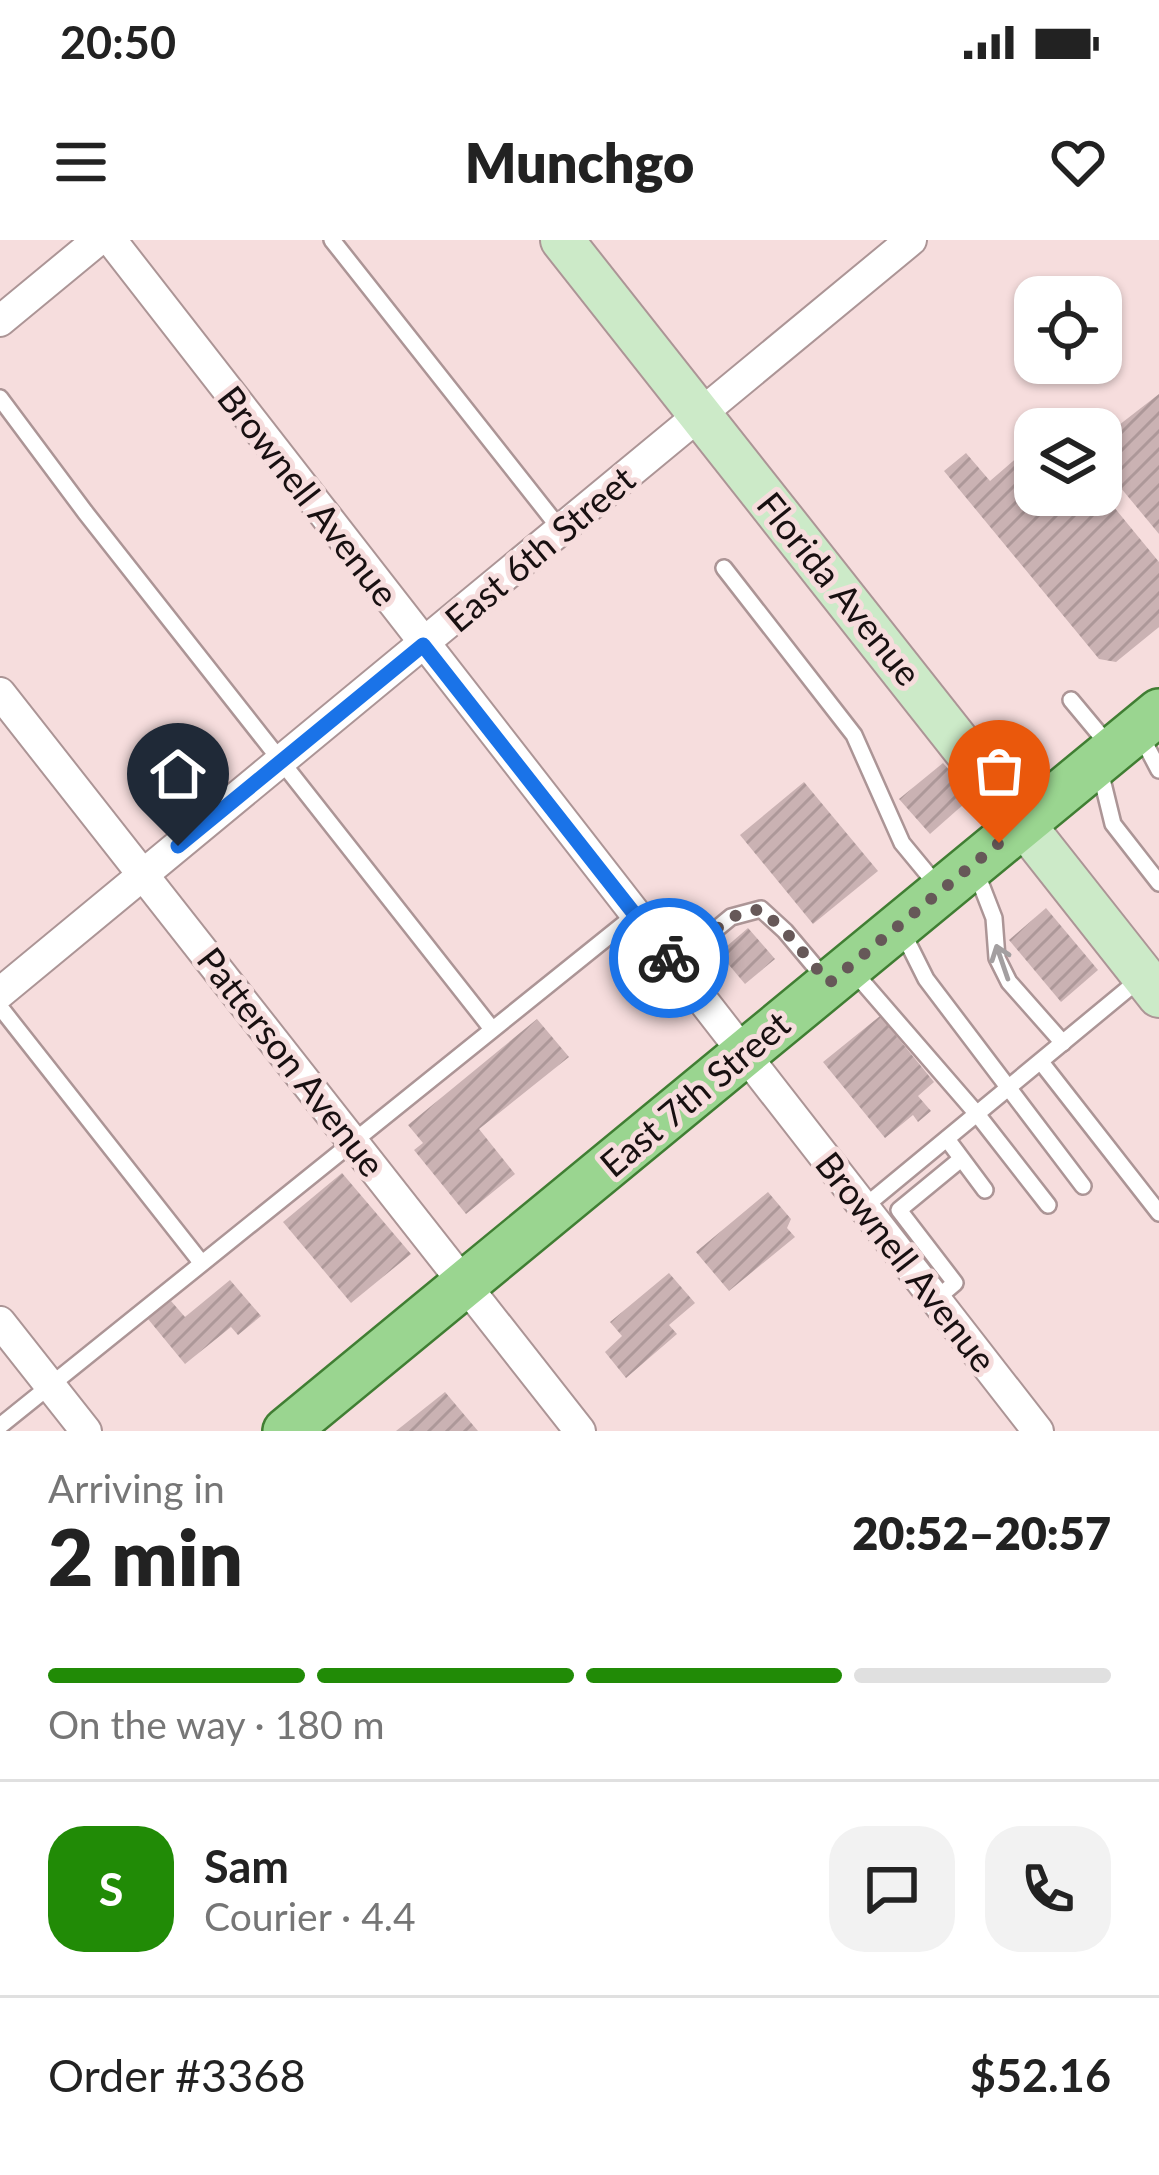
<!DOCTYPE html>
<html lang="en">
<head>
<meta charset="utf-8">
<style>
	:root { --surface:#fff; --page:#f2f2f2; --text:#222; --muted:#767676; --line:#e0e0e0; --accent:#218b06 }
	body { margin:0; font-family:Lato,sans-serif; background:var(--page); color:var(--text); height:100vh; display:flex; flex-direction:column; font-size:45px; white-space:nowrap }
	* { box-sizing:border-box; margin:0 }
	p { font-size:39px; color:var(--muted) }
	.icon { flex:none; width:66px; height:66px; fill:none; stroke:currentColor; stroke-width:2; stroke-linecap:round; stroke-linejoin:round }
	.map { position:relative; height:1191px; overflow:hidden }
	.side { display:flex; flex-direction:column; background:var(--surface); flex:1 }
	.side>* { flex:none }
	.buttons { position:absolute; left:1014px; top:36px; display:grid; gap:24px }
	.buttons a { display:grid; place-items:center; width:108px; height:108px; border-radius:24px; background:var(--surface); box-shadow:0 3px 9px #0004; font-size:60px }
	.pin { position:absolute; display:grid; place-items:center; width:102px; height:102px; color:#fff; margin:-123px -51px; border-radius:50% 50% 50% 0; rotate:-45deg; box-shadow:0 0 12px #0007 }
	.pin .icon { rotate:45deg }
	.courier { position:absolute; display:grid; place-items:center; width:120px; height:120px; margin:-60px; border:9px solid #1a73e8; border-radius:50%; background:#fff; color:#222; box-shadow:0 3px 15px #0007 }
	.head em { font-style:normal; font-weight:800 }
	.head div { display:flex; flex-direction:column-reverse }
	.head { display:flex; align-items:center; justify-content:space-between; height:204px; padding:0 48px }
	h1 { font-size:78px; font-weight:800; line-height:90px }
	.bar { display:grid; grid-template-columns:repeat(4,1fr); gap:18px 12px; align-content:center; height:144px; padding:0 48px }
	.bar i { height:15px; border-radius:9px; background:var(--line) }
	.bar .active { background:var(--accent) }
	.bar p { grid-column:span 4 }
	.line { display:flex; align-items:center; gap:30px; padding:0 48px; border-top:3px solid var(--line) }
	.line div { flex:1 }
	.round { display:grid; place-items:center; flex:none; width:126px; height:126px; border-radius:36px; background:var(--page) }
	.status { display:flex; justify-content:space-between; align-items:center; height:84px; padding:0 60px; background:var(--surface); direction:ltr }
	.status svg { height:33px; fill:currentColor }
	header { display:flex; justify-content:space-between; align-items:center; height:156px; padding:0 48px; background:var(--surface); font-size:54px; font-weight:800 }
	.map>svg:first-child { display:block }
</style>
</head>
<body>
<div class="status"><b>20:50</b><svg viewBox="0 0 49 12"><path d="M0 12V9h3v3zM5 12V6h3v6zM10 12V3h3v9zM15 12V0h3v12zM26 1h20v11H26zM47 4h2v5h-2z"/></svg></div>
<header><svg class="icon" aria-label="menu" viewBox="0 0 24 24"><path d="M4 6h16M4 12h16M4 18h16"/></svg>Munchgo<svg class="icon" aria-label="heart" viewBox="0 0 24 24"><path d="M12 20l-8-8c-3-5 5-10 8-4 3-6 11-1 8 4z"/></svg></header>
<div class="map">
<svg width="1159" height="1191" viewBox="0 0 1159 1191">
	<defs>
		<pattern id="building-hatch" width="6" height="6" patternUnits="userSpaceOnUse" patternTransform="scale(3)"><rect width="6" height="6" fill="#cab2b3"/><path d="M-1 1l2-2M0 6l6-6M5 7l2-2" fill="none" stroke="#ad9899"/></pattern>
	</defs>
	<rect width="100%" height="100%" fill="#f6dddd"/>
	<g fill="url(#building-hatch)">
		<polygon points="1159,154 1159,294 1101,224 1101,199"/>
		<polygon points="1035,202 1035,255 1104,255 1159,322 1159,387 1116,422 1099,419 944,231 966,213 990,241"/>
		<polygon points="943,523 973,556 930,594 899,559"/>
		<polygon points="804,542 878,631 813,684 740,595"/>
		<polygon points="1046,668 1098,730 1061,762 1009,700"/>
		<polygon points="748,688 775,719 745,744 719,713"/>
		<polygon points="880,776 934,842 918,856 931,871 918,882 913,875 885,898 823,822"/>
		<polygon points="537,779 569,817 479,889 515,934 466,974 414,910 423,903 408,885"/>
		<polygon points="342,933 411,1014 351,1063 283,982"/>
		<polygon points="768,952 791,979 787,988 795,997 729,1051 696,1012"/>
		<polygon points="669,1033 695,1063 669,1085 677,1094 626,1138 605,1112 622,1096 610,1082"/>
		<polygon points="230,1040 261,1076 238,1095 231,1087 185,1124 148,1079 171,1061 185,1077"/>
		<polygon points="445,1152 478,1191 396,1191"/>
	</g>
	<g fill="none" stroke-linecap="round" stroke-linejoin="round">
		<defs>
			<g id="lane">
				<polyline points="332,0 561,290"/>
				<polyline points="0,158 85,272 492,789"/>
				<polyline points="724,328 854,495 902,603 940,649"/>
				<polyline points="1071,460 1111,508"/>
				<polyline points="1139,492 1159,530"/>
				<polyline points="1100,531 1113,584 1159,643"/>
				<polyline points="975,629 994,678 997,718 1009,742 1063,803"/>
				<polyline points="901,689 926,739 1083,946"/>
				<polyline points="674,724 731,677 761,669 785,691 827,741"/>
				<polyline points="854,732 977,874 1048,965"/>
				<polyline points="0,767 200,1021"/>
				<polyline points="1041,822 1159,973"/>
				<polyline points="947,899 985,950"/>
				<polyline points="864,967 1141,738"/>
				<polyline points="936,1059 955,1043 899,970 961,919"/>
				<polyline points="0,1186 635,675"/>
			</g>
			<g id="street">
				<polyline points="111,0 1038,1191"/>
				<polyline points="0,81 98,0"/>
				<polyline points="0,453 580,1191"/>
				<polyline points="0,753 911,0"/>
				<polyline points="0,1082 86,1191"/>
			</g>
			<polyline id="secondary" points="562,0 1159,756"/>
			<polyline id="primary" points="286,1191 1159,472"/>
		</defs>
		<use href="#lane" stroke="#ac9596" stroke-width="20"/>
		<use href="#street" stroke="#ac9596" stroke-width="34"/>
		<use href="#secondary" stroke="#ac9596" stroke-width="46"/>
		<use href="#primary" stroke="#407e33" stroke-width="50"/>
		<use href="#lane" stroke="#fff" stroke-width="15"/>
		<use href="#street" stroke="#fff" stroke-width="30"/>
		<use href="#secondary" stroke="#cceac8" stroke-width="42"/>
		<use href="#primary" stroke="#9ad590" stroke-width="45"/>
	</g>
	<defs><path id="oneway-shaft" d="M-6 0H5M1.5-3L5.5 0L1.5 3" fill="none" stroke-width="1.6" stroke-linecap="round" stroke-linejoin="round" transform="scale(3)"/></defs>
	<use stroke="#a39fa0" href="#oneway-shaft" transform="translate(1002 722) rotate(-109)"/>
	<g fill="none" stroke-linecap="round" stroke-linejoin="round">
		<polyline stroke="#665858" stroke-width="12" stroke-dasharray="0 21.6" points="669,718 674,724 731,677 760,669 785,691 829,743 999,603"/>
		<polyline stroke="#1a73e8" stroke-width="15" points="178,606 423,405 669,718"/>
	</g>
	<g text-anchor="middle" stroke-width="10" stroke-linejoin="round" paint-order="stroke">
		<g font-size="36" fill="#181011" stroke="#f6dddd">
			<text transform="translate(308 256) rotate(52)" y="13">Brownell Avenue</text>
			<text transform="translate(540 309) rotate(-40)" y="13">East 6th Street</text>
			<text transform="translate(839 349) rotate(51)" y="13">Florida Avenue</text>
			<text transform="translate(291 822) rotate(52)" y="13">Patterson Avenue</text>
			<text transform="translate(695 854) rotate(-40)" y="13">East 7th Street</text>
			<text transform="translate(906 1022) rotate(52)" y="13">Brownell Avenue</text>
		</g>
	</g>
</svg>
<div class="buttons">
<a><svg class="icon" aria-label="locate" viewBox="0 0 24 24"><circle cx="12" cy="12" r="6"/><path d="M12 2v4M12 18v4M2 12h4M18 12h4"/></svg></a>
<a><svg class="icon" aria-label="layers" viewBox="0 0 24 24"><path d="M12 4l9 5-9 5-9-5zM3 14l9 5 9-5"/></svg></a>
</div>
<div class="pin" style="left:999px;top:603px;background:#ea580c"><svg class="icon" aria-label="bag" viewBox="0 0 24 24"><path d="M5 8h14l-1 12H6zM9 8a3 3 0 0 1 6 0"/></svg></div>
<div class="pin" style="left:178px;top:606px;background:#1f2937"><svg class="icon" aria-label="home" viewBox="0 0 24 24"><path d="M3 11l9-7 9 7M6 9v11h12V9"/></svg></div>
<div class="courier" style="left:669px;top:718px"><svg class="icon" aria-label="bike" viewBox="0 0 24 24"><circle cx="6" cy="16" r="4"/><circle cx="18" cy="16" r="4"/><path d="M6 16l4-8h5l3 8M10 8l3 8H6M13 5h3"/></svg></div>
</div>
<section class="side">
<div class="head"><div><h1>2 min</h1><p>Arriving in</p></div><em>20:52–20:57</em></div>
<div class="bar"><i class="active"></i><i class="active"></i><i class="active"></i><i></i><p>On the way · 180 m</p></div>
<div class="line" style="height:216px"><b class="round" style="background:var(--accent);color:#fff">S</b><div><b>Sam</b><p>Courier · 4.4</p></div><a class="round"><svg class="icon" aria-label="chat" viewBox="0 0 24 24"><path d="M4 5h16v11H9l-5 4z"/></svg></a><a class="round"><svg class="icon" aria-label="phone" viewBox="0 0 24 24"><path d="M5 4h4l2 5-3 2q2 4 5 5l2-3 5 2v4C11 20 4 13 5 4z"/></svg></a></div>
<div class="line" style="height:156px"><div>Order #3368</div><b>$52.16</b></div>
</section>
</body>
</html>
